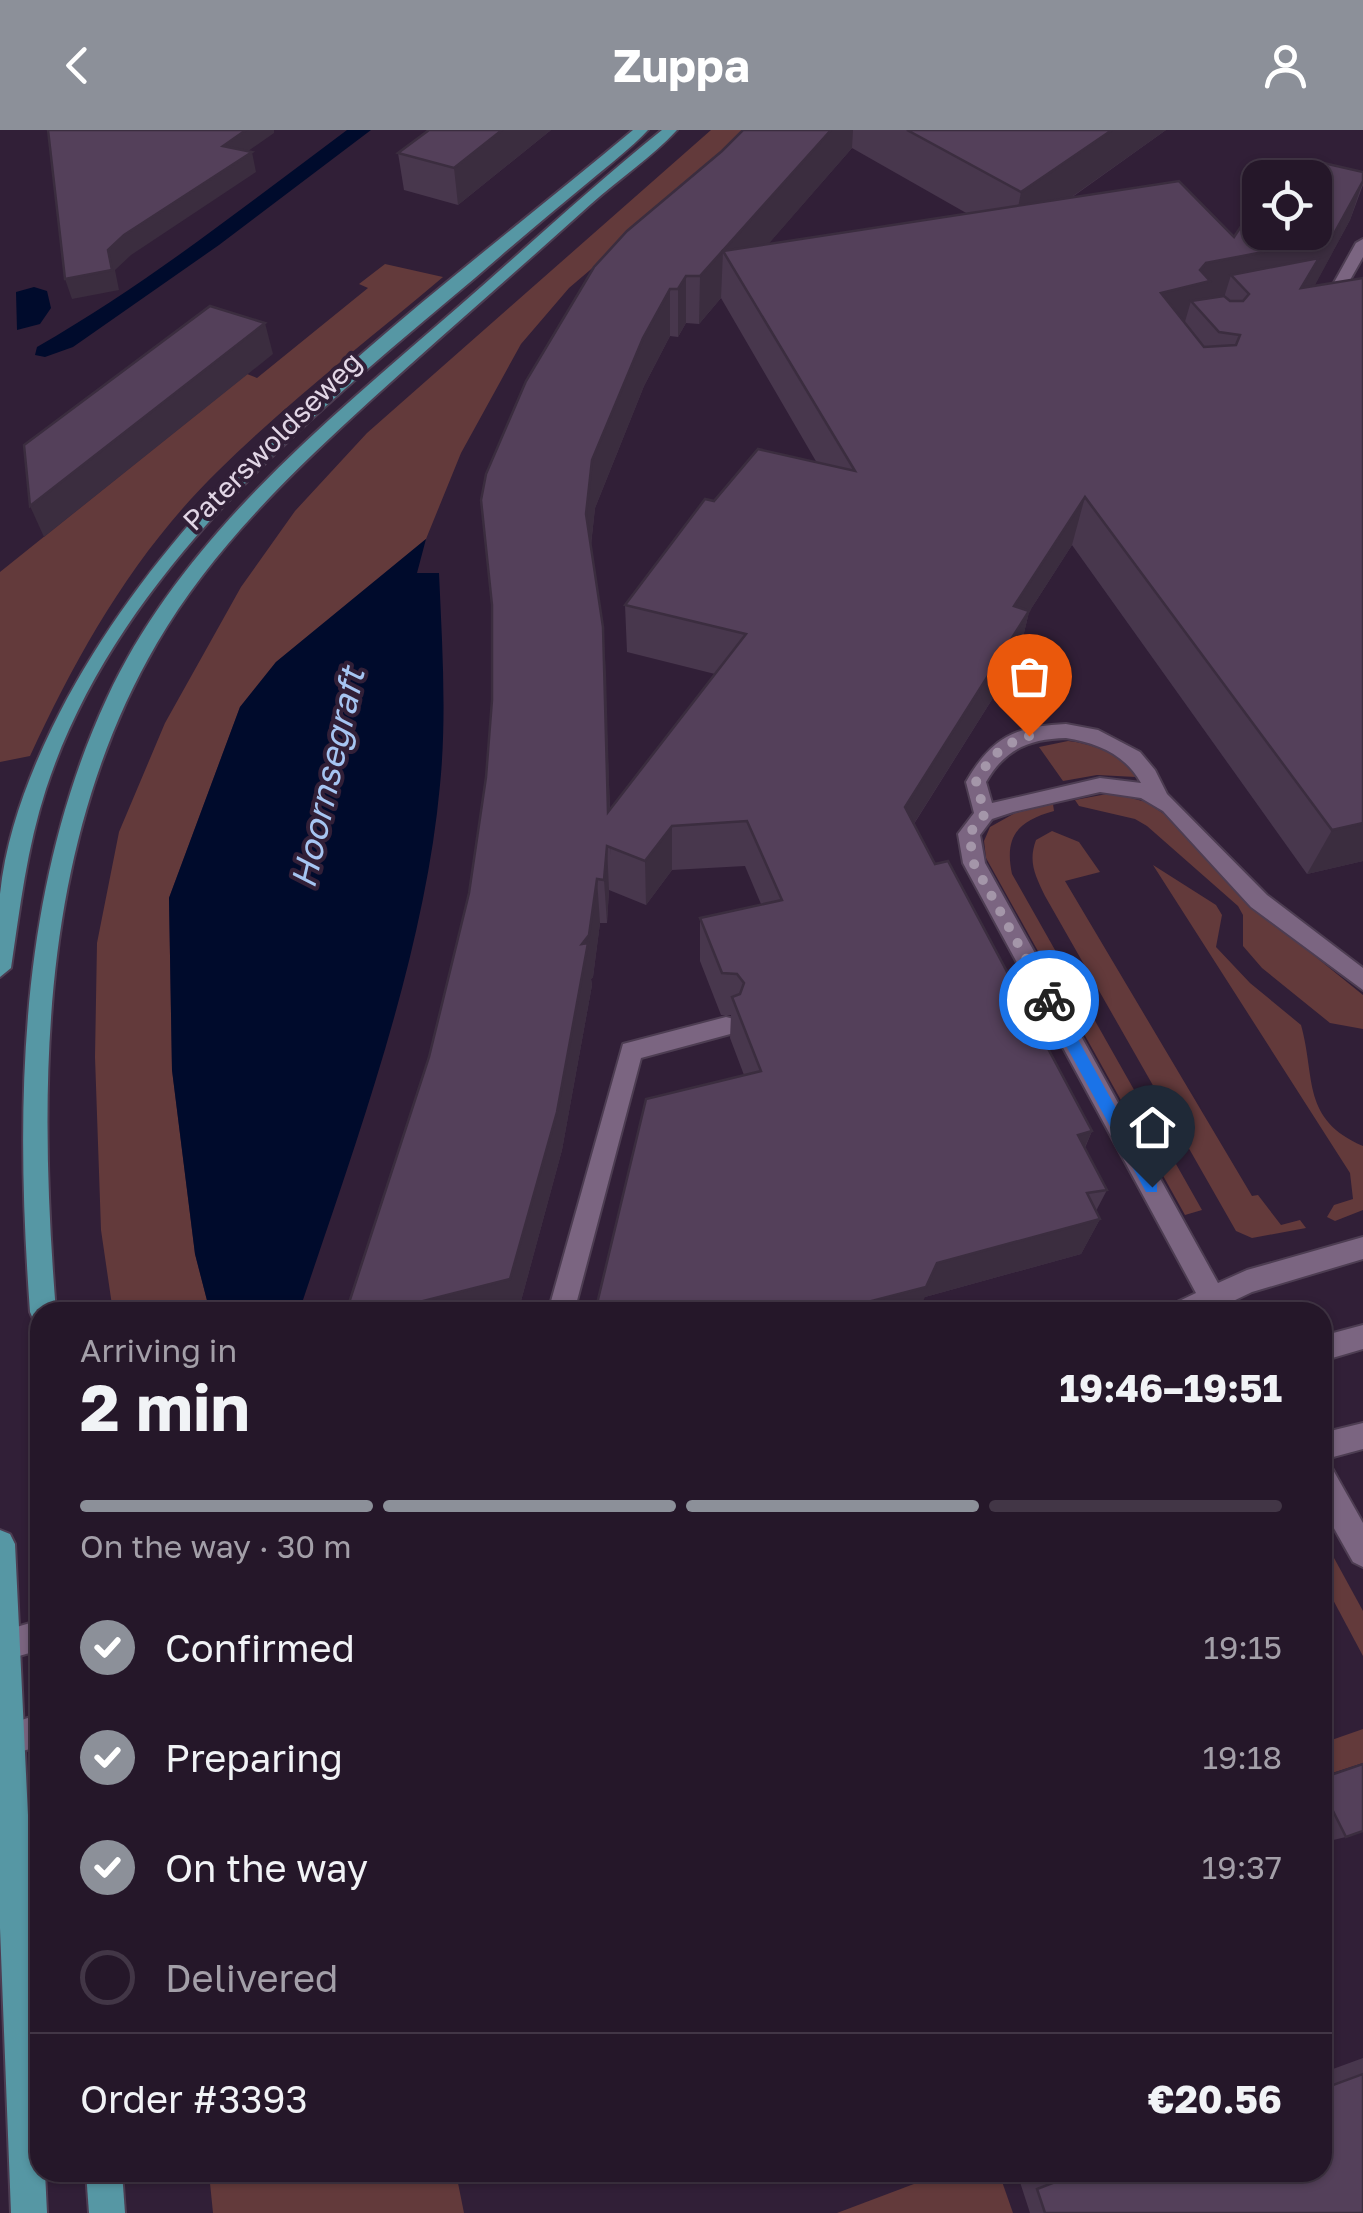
<!DOCTYPE html>
<html lang="en">
<head>
<meta charset="utf-8">
<style>
	:root { --surface:#251729; --page:#312435; --text:#f1f3f6; --muted:#a39fa8; --line:#423646; --accent:#8c9099 }
	body { margin:0; font-family:"Golos Text",sans-serif; background:var(--page); color:var(--text); height:100vh; display:flex; flex-direction:column; font-size:38px; white-space:nowrap }
	* { box-sizing:border-box; margin:0 }
	p { font-size:32px; color:var(--muted) }
	.icon { flex:none; width:55px; height:55px; fill:none; stroke:currentColor; stroke-width:2; stroke-linecap:round; stroke-linejoin:round }
	.map { position:relative; flex:1; overflow:hidden }
	.side { position:absolute; left:30px; top:1172px; width:1302px; height:880px; display:flex; flex-direction:column; background:var(--surface); border-radius:30px; box-shadow:0 2px 8px #0004,0 0 0 2px var(--line) }
	.side>* { flex:none }
	.tools { position:absolute; left:1242px; top:30px; display:grid; gap:20px }
	.tools a { display:grid; place-items:center; width:90px; height:90px; border-radius:20px; background:var(--surface); box-shadow:0 2px 8px #0004,0 0 0 2px var(--line); font-size:50px }
	.pin { position:absolute; display:grid; place-items:center; width:85px; height:85px; color:#fff; margin:-102px -42px; border-radius:50% 50% 50% 0; rotate:-45deg; box-shadow:0 0 10px #0007 }
	.pin .icon { rotate:45deg }
	.courier { position:absolute; display:grid; place-items:center; width:100px; height:100px; margin:-50px; border:8px solid #1a73e8; border-radius:50%; background:#fff; color:#222; box-shadow:0 2px 12px #0007 }
	.overview em { font-style:normal; font-weight:700 }
	.overview div { display:flex; flex-direction:column-reverse }
	.overview { display:flex; align-items:center; justify-content:space-between; height:170px; padding:0 50px }
	h1 { font-size:65px; font-weight:700; line-height:75px }
	.bar { display:grid; grid-template-columns:repeat(4,1fr); gap:15px 10px; align-content:center; height:120px; padding:0 50px }
	.bar i { height:12px; border-radius:8px; background:var(--line) }
	.bar .selected { background:var(--accent) }
	.bar p { grid-column:span 4 }
	.line { display:flex; align-items:center; gap:25px; padding:0 50px; border-top:2px solid var(--line) }
	.line div { flex:1 }
	ol { padding:0 50px; list-style:none }
	li { display:flex; align-items:center; gap:30px; height:110px }
	li p { margin-inline-start:auto }
	li .icon { padding:10px; border-radius:50%; background:var(--accent); color:#fff; stroke-width:4 }
	li:last-child { color:var(--muted) }
	li i { width:55px; height:55px; border:5px solid var(--line); border-radius:50% }
	header { display:flex; justify-content:space-between; align-items:center; height:130px; padding:0 50px; background:var(--accent); color:#fff; font-size:45px; font-weight:700 }
	.map>svg:first-child { display:block }
</style>
</head>
<body>
<header><svg class="icon" aria-label="back" viewBox="0 0 24 24"><path d="M15 5l-7 7 7 7"/></svg>Zuppa<svg class="icon" aria-label="person" viewBox="0 0 24 24"><circle cx="12" cy="8" r="4"/><path d="M4 21q1-7 8-7t8 7"/></svg></header>
<div class="map">
<svg width="1363" height="2083" viewBox="0 0 1363 2083">
	<rect width="100%" height="100%" fill="#311f37"/>
	<g fill="#633a3b">
		<polygon points="711,0 742,0 686,58 569,158 521,214 461,323 426,409 276,532 240,577 169,768 172,940 195,1124 210,1182 113,1182 101,1100 95,927 97,813 119,702 165,593 241,457 295,381 367,303"/>
		<path d="M385,134l58,13c-76,64 -155,125 -225,194 -83,81 -140,181 -188,285l-30,6v-190l247,-198 10,4 111,-90 -9,-4z"/>
		<path d="M1068,611c27,3 52,13 68,36l-39,-2 -34,6 -24,-34z"/>
		<polygon points="1112,663 1146,672 1164,684 1259,781 1363,865 1363,899 1330,893 1262,838 1243,816 1243,785 1238,776 1147,696 1135,689 1079,676 1075,670"/>
		<path d="M1053,674l1,7c-36,10 -50,25 -42,63l190,336 -17,5 -199,-357 -2,-17 6,-14 25,-14z"/>
		<path d="M1052,701l27,11 21,30 -35,9 187,315 6,-1 23,30 19,-5 6,8 -54,10 -16,-7 -191,-335c-10,-21 -17,-34 -9,-56z"/>
		<path d="M1153,735l63,40 6,10 -6,32 34,36 51,42c15,54 0,94 62,121v64l-28,11 -8,-4 7,-12 19,-6 -3,-26z"/>
		<polygon points="1322,1406 1363,1481 1363,1526 1323,1451"/>
		<polygon points="1363,1599 1363,1633 1323,1646 1323,1613"/>
		<polygon points="209,2043 456,2043 464,2083 213,2083"/>
		<polygon points="943,2043 999,2043 1013,2083 837,2083"/>
	</g>
	<g fill="#000b2c">
		<path d="M347,0h24l-152,115 -146,102 -28,10 -10,-2 2,-8c110,-63 208,-141 310,-217z"/>
		<polygon points="34,157 47,161 51,178 40,194 17,200 16,162"/>
		<path d="M426,409l-9,34h22c3,70 8,142 1,212 -16,175 -86,362 -141,527h-89l-15,-58 -23,-184 -3,-172 71,-191 36,-45z"/>
	</g>
	<g fill="none" stroke-linecap="round" stroke-linejoin="round">
		<defs>
			<g id="minor">
				<polygon points="1363,109 1363,127 1342,164 1309,169 1309,163 1331,158 1356,113"/>
				<path d="M1066,594l32,6 42,22 15,18 12,24 100,101 96,73v22l-112,-83 -88,-96 -22,-13 -41,-6 -87,20 -21,7 -12,16 5,28 233,420 29,-13 116,-33v22l-111,33 -23,11 4,9h-62l4,-9 21,-10 -233,-430 -5,-29 16,-21 -8,-31c25,-44 49,-56 100,-58zM1066,608c31,5 59,16 75,45l-41,-5 -108,25 -6,-21c19,-33 43,-43 80,-44z"/>
				<polygon points="726,887 734,889 738,896 734,903 641,928 574,1182 548,1182 623,914"/>
				<polygon points="1363,1195 1363,1219 1322,1231 1322,1206"/>
				<polygon points="1363,1293 1363,1319 1322,1330 1322,1303"/>
				<polygon points="1322,1334 1332,1338 1363,1393 1363,1437 1353,1432 1322,1377"/>
				<polygon points="40,1490 40,1520 5,1530 0,1528 0,1502"/>
				<polygon points="40,1584 40,1616 9,1625 0,1621 0,1597"/>
				<polygon points="40,1680 40,1712 12,1721 1,1716 1,1694"/>
			</g>
			<g id="major">
				<path d="M633,0h15c-17,18 -38,34 -57,50 -39,32 -78,65 -116,98 -168,141 -358,295 -429,511 -19,58 -26,119 -35,179l-11,9c0,-27 0,-56 0,-83 6,-58 27,-114 52,-166 123,-252 371,-422 581,-598z"/>
				<path d="M662,0h15c-25,27 -58,49 -86,74 -73,66 -147,130 -220,196 -79,72 -160,150 -214,243 -118,202 -119,443 -101,669h-16v11l-6,-2 -4,-9c-15,-207 -12,-422 77,-614 74,-160 220,-277 350,-390 68,-59 134,-121 205,-178z"/>
				<polygon points="0,1400 10,1404 15,1414 40,1936 40,2042 45,2042 47,2083 11,2083 0,1798"/>
				<polygon points="86,2042 122,2042 125,2083 89,2083"/>
			</g>
		</defs>
		<use href="#minor" stroke="#4d3d52" stroke-width="4"/>
		<use href="#major" stroke="#4d3d52" stroke-width="4"/>
		<use href="#minor" fill="#7b6581" fill-rule="evenodd"/>
		<use href="#major" fill="#5697a4" fill-rule="evenodd"/>
	</g>
	<g fill="#48374d" fill-rule="evenodd">
		<polygon points="551,0 458,75 404,60 398,23"/>
		<path d="M743,0h423l-95,68 163,39 26,-5 103,-60v13l-13,35 -36,66 49,575 -56,13 -235,-329 -43,67 -11,46 -104,166 21,40 157,267 -7,17 22,42 -11,21 4,8 -19,35 -156,43 -181,-222 -14,-37 1,-23h-10l-21,-54v-43l61,-14 -16,-38 -73,4 -26,35 -37,-15 -2,33h-7l-7,54 -2,2 1,6 -30,165 -44,162 -89,-255 40,-164 17,-116 6,-77 230,-549zM852,18l116,66 -200,30zM721,168l96,165 -103,38 -89,104 2,47 88,22 -105,136 -7,-183 -12,-82 4,-37 49,-122 26,-50 8,1 8,-14 13,1z"/>
		<polygon points="1322,1648 1346,1707 1329,1711 1322,1698"/>
		<polygon points="1363,1928 1363,2083 1030,2083 1019,2049 1037,2042 1322,2042 1322,1943"/>
	</g>
	<g fill="#3b2d3f">
		<polygon points="246,0 274,0 274,3 228,35 223,16"/>
		<polygon points="502,0 551,0 458,75 454,38"/>
		<polygon points="831,0 853,0 852,18 739,148 723,121 721,168 699,194 700,146"/>
		<polygon points="1112,0 1166,0 1012,109 1021,62"/>
		<polygon points="252,22 256,42 131,125 115,140 119,160 72,169 65,149 108,120 124,105"/>
		<polygon points="1363,51 1350,90 1314,157 1249,164 1231,145 1222,174 1191,171 1182,202 1161,163 1200,140 1206,133"/>
		<polygon points="686,146 686,193 678,207 678,159"/>
		<polygon points="670,159 670,206 644,256 595,378 589,432 586,384 592,330 643,208"/>
		<polygon points="265,193 273,224 44,407 30,376"/>
		<polygon points="1085,367 1072,415 1029,482 1018,528 896,722 905,677 1014,476"/>
		<polygon points="603,497 606,543 611,726 608,682"/>
		<polygon points="1363,693 1363,731 1307,744 1332,700"/>
		<polygon points="672,696 672,740 646,775 645,731"/>
		<polygon points="607,716 609,760 607,793 604,750"/>
		<polygon points="597,749 600,793 593,847 591,849 592,855 562,1020 518,1182 380,1182 582,814"/>
		<polygon points="1092,1001 1075,1039 1078,1005"/>
		<polygon points="1100,1089 1081,1124 925,1167 918,1182 829,1182 937,1133"/>
	</g>
	<g fill="#54405a" stroke="#3b2d3f" stroke-width="2.5">
		<polygon points="48,0 246,0 223,16 252,22 124,105 108,120 112,140 65,149"/>
		<polygon points="429,0 502,0 454,38 398,23"/>
		<polygon points="743,0 831,0 700,146 686,146 678,159 670,159 643,208 592,330 586,384 603,497 608,682 746,504 625,475 705,369 714,371 758,319 855,341 723,121 1179,51 1234,107 1260,68 1260,102 1315,102 1315,48 1309,48 1319,32 1363,42 1363,51 1331,109 1206,133 1200,140 1210,151 1161,163 1204,217 1236,215 1240,205 1219,202 1191,171 1224,166 1230,171 1243,171 1249,164 1231,145 1319,128 1301,158 1363,148 1363,693 1332,700 1085,367 1014,476 1029,481 905,677 935,734 948,731 1092,1001 1078,1005 1107,1060 1087,1063 1100,1089 937,1133 926,1157 829,1182 595,1182 646,969 761,941 732,867 740,864 744,853 737,844 722,843 700,788 782,770 747,691 672,696 645,731 607,716 604,750 597,749 589,805 582,814 588,813 557,982 510,1149 380,1182 346,1182 429,927 469,763 486,647 492,570 492,475 481,370 486,344 526,251 594,137 627,101 722,21"/>
		<polygon points="907,0 1112,0 1021,62"/>
		<polygon points="210,176 265,193 30,376 24,315"/>
		<polygon points="1363,1634 1363,1701 1346,1707 1322,1659 1322,1648"/>
		<polygon points="1363,1944 1363,2083 1045,2083 1037,2059 1081,2042 1322,2042 1322,1959"/>
	</g>
	<polygon fill="#1a73e8" points="1049,864 1054,866 1157,1052 1157,1062 1146,1062 1041,870"/>
	<g fill="none" stroke-linecap="round" stroke-linejoin="round">
		<path stroke="#a496a9" stroke-width="10" stroke-dasharray="0 18" d="M1029,606c-27,8 -40,22 -53,46l9,32 -16,20 5,30 75,136"/>
	</g>
	<g text-anchor="middle" stroke-width="8" stroke-linejoin="round" paint-order="stroke">
		<g font-size="28" fill="#e2d6e6" stroke="#311f37">
			<text transform="translate(272 311) rotate(-45)" y="10">Paterswoldseweg</text>
		</g>
		<g font-size="35" font-style="italic" fill="#a6c5f2" stroke="#311f37">
			<text transform="translate(328 648) rotate(-77)" y="12">Hoornsegraft</text>
		</g>
	</g>
</svg>
<div class="tools">
<a><svg class="icon" aria-label="locate" viewBox="0 0 24 24"><circle cx="12" cy="12" r="6"/><path d="M12 2v4M12 18v4M2 12h4M18 12h4"/></svg></a>
</div>
<div class="pin" style="left:1029px;top:606px;background:#ea580c"><svg class="icon" aria-label="bag" viewBox="0 0 24 24"><path d="M5 8h14l-1 12H6zM9 8a3 3 0 0 1 6 0"/></svg></div>
<div class="pin" style="left:1152px;top:1057px;background:#1f2937"><svg class="icon" aria-label="home" viewBox="0 0 24 24"><path d="M3 11l9-7 9 7M6 9v11h12V9"/></svg></div>
<div class="courier" style="left:1049px;top:870px"><svg class="icon" aria-label="bike" viewBox="0 0 24 24"><circle cx="6" cy="16" r="4"/><circle cx="18" cy="16" r="4"/><path d="M6 16l4-8h5l3 8M10 8l3 8H6M13 5h3"/></svg></div>
<section class="side">
<div class="overview"><div><h1>2 min</h1><p>Arriving in</p></div><em>19:46–19:51</em></div>
<div class="bar"><i class="selected"></i><i class="selected"></i><i class="selected"></i><i></i><p>On the way · 30 m</p></div>
<ol>
<li><svg class="icon" aria-label="check" viewBox="0 0 24 24"><path d="M5 12l5 5 9-10"/></svg>Confirmed<p>19:15</p></li>
<li><svg class="icon" aria-label="check" viewBox="0 0 24 24"><path d="M5 12l5 5 9-10"/></svg>Preparing<p>19:18</p></li>
<li><svg class="icon" aria-label="check" viewBox="0 0 24 24"><path d="M5 12l5 5 9-10"/></svg>On the way<p>19:37</p></li>
<li><i></i>Delivered</li>
</ol>
<div class="line" style="height:130px"><div>Order #3393</div><b>€20.56</b></div>
</section>
</div>
</body>
</html>
